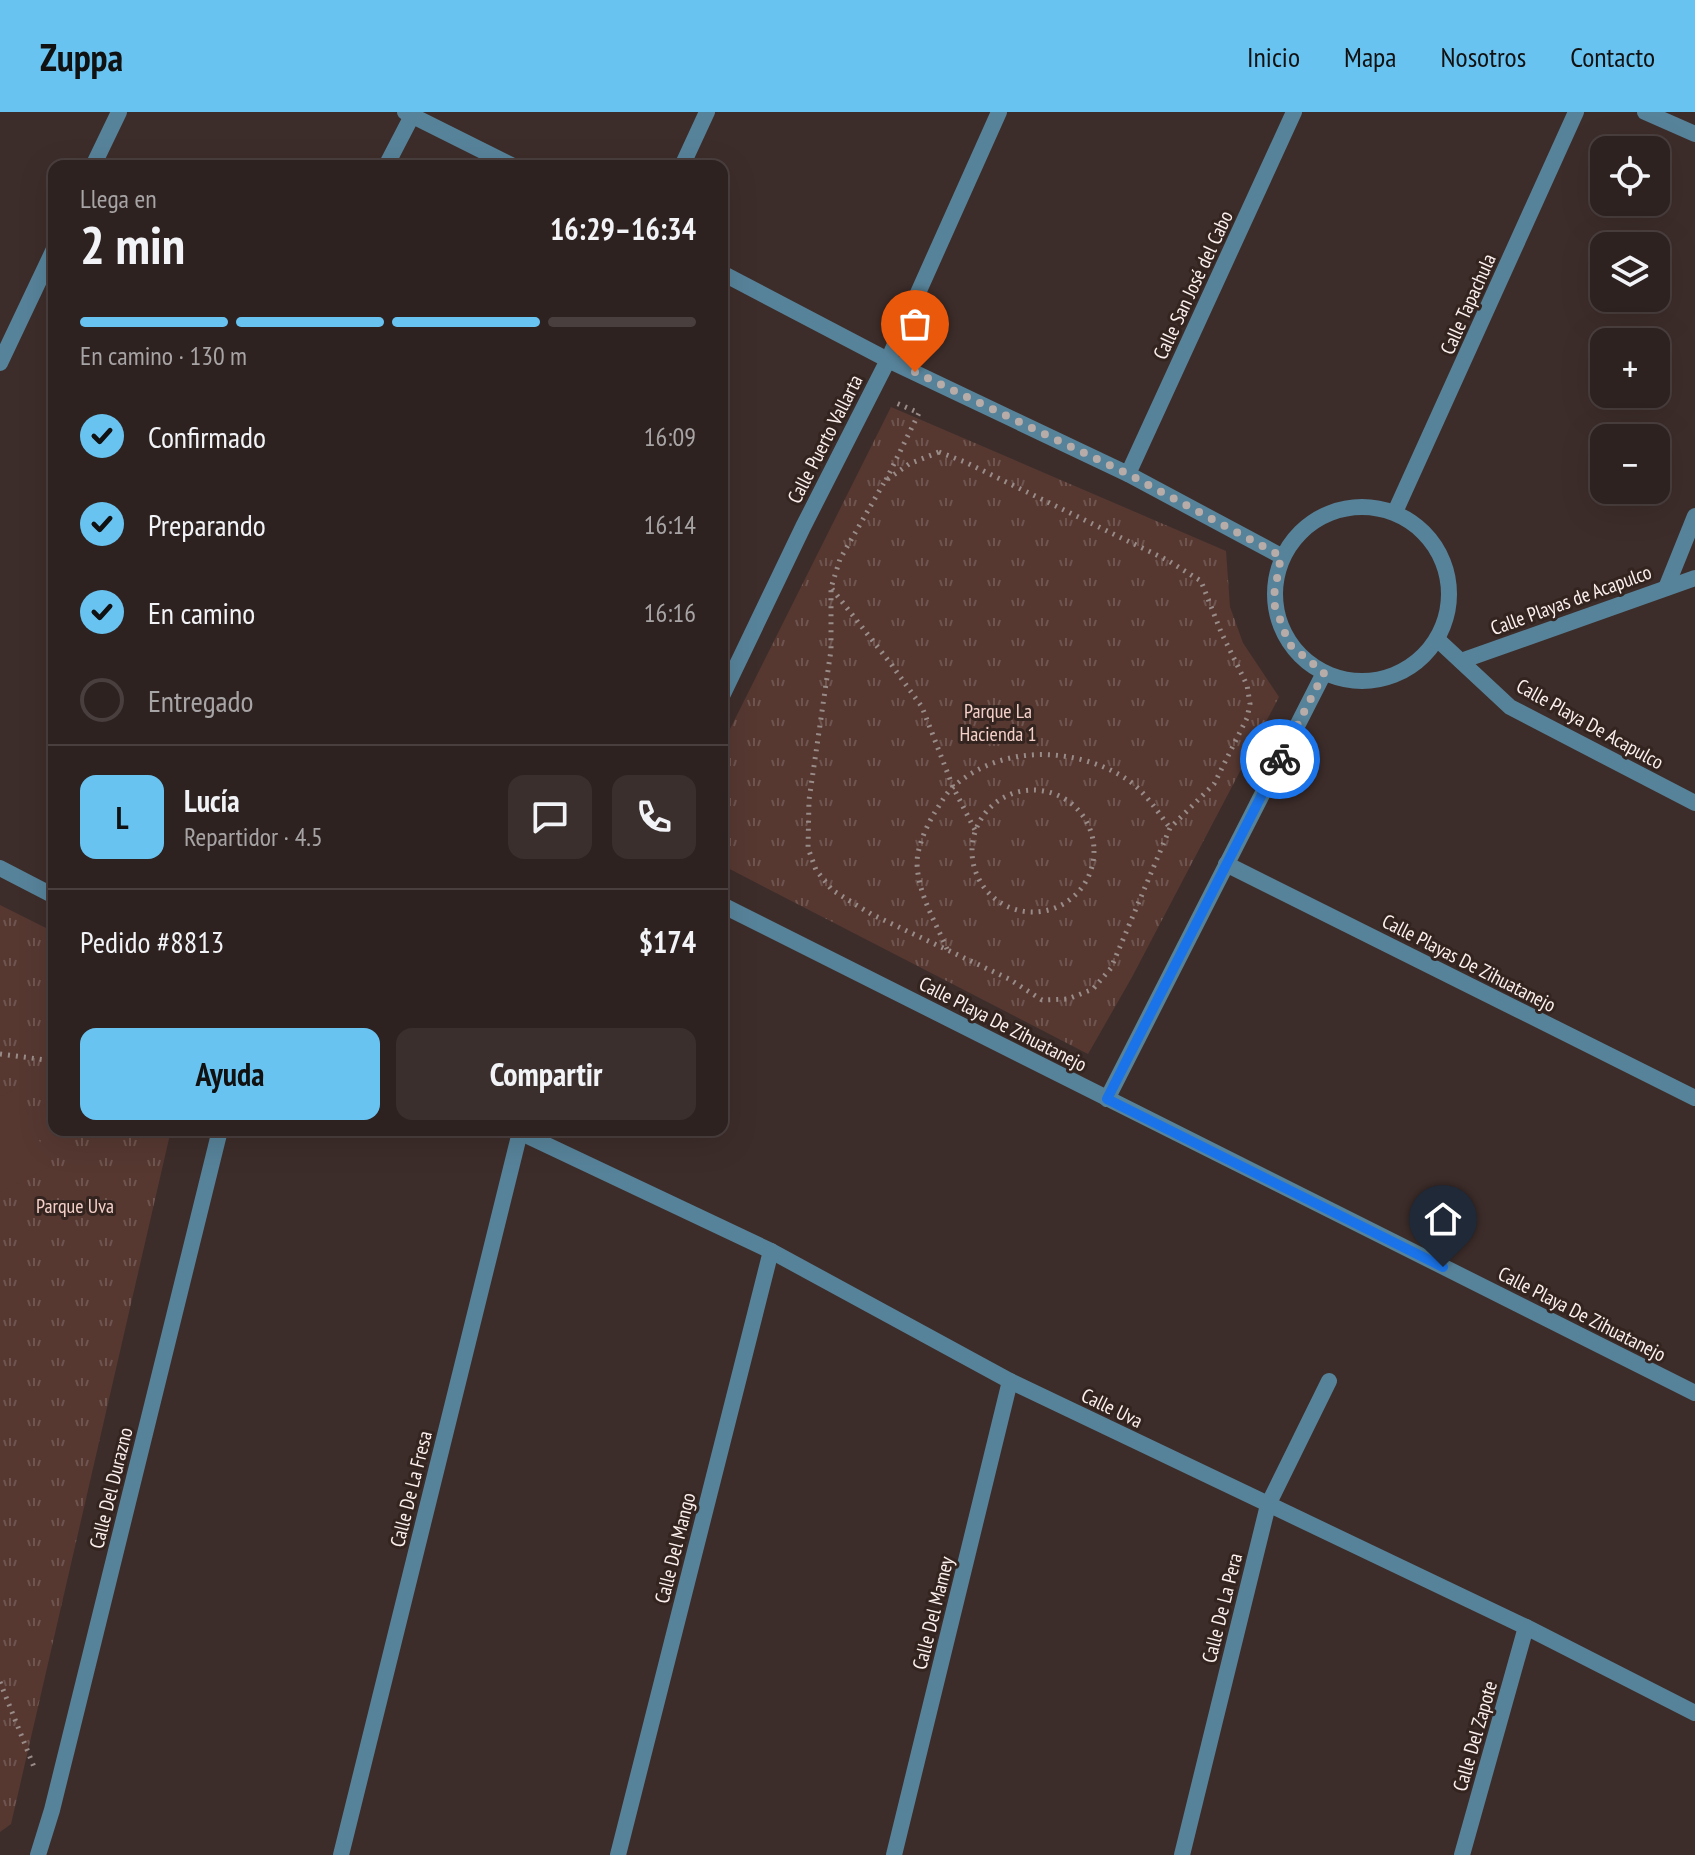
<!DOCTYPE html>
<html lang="es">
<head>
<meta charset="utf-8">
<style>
	:root { --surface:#2e2220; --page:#3a2f2d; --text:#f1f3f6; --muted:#a7a4a5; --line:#493f3e; --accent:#69c3f1 }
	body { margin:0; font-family:"PT Sans Narrow",sans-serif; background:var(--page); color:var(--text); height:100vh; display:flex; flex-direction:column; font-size:30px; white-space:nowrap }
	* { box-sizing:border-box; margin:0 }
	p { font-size:26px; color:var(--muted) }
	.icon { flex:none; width:44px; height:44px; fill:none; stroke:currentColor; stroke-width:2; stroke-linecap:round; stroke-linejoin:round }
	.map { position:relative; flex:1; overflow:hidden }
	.panel { position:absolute; left:48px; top:48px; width:680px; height:976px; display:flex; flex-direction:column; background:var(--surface); border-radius:16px; box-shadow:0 8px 32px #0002,0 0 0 2px var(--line) }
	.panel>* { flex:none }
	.tools { position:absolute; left:1590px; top:24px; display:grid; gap:16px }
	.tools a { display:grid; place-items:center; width:80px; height:80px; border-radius:16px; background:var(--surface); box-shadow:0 8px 32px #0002,0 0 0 2px var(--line); font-size:40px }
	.pin { position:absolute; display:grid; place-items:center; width:68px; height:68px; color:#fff; margin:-82px -34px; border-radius:50% 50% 50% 0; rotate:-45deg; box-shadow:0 0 8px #0007 }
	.pin .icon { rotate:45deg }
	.courier { position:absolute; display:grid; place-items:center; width:80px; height:80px; margin:-40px; border:6px solid #1a73e8; border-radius:50%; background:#fff; color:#222; box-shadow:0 2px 10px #0007 }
	.summary em { font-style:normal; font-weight:800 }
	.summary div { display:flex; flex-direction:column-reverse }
	.summary { display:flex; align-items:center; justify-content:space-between; height:136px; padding:0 32px }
	h1 { font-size:52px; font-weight:800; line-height:60px }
	.bar { display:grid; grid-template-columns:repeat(4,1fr); gap:12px 8px; align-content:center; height:96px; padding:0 32px }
	.bar i { height:10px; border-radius:6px; background:var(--line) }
	.bar .selected { background:var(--accent) }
	.bar p { grid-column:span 4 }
	.line { display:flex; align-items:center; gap:20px; padding:0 32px; border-top:2px solid var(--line) }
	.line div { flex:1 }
	.round { display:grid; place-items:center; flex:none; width:84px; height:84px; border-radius:16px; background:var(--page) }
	ol { padding:0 32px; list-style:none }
	li { display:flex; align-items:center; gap:24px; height:88px }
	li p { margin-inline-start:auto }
	li .icon { padding:8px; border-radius:50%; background:var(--accent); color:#111; stroke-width:4 }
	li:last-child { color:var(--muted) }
	li i { width:44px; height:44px; border:4px solid var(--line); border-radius:50% }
	.action { display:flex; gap:16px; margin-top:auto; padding:16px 32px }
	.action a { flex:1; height:92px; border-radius:16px; background:var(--accent); color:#111; font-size:32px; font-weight:800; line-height:92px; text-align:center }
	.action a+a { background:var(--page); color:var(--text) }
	header { display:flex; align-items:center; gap:48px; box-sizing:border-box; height:112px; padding:0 40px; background:var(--accent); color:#111 }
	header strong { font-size:38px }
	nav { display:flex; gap:44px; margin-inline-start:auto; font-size:28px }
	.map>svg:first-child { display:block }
</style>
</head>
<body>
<header>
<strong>Zuppa</strong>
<nav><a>Inicio</a><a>Mapa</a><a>Nosotros</a><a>Contacto</a></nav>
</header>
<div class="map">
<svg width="1695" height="1743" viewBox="0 0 1695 1743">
	<defs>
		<pattern id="park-tufts" width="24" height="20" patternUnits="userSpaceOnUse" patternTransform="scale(2)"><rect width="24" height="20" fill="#563831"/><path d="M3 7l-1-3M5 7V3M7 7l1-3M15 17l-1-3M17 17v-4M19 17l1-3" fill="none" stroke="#6f554f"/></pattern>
	</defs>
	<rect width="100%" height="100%" fill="#3d2d2a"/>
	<g fill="url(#park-tufts)">
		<polygon points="891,295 1226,439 1230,495 1243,531 1279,585 1132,865 1088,942 722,753 722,633"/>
		<polygon points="0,793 54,820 54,1018 171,1018 11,1712 0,1720"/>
	</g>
	<polygon fill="#563831" points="17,976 50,1054 0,1081 0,985"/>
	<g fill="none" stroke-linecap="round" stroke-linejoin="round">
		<g stroke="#998b88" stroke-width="5" stroke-dasharray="2 6" stroke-linecap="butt">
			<polygon points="939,340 965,350 1167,448 1201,469 1221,520 1247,573 1250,592 1247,606 1214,672 1170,716 1111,856 1093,877 1068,887 1042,888 1009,867 871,802 832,778 816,758 808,736 809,688 831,538 831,476 840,447 885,369 909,352"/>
			<polyline points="886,368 919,301 894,290"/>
			<polyline points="832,477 891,552 922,595 953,675 975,718"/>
			<circle cx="1033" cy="739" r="61"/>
			<path d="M947,837c-12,-28 -29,-55 -30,-86 0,-16 10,-38 18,-51 6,-9 11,-19 18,-25 46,-41 115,-41 167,-12 22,12 35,33 50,53"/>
			<polyline points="0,942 54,949"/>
			<polyline points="0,1570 34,1655"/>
		</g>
		<g stroke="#57839a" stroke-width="16">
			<polyline points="405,0 513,54"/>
			<polyline points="1645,0 1695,22"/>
			<polyline points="93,54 119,0"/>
			<polyline points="386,54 414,0"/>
			<polyline points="682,54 707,0"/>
			<polyline points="722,161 888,248 1128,362 1281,444"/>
			<polyline points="0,251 54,137"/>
			<polyline points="1128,362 1294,0"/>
			<circle cx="1362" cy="482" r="87"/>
			<polyline points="1395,400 1576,0"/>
			<polyline points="1666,476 1695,404"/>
			<polyline points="1437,527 1510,595 1695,691"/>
			<polyline points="1461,549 1695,466"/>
			<polyline points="722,584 803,415 888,248 999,0"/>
			<polyline points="1226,752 1695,986"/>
			<polyline points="0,756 54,784"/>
			<polyline points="722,793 1695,1281"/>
			<polyline points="1107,987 1324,561"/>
			<polyline points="515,1018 771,1139 1010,1269 1526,1515 1695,1601"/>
			<polyline points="38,1743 52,1698 220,1018"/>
			<polyline points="341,1743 520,1020"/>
			<polyline points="618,1743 771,1139"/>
			<polyline points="894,1743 1010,1269"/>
			<polyline points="1182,1743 1268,1393 1329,1269"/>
			<polyline points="1462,1743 1526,1515"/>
		</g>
	</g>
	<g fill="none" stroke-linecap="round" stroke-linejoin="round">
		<polyline stroke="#b8aca9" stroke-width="8" stroke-dasharray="0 14.4" points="915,260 1128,362 1281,444 1273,489 1281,510 1289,532 1324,561 1280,647"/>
		<polyline stroke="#1a73e8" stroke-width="10" points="1280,647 1107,987 1443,1155"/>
	</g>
	<g text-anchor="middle" stroke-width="6" stroke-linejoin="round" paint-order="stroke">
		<g font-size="20" fill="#fbf0ed" stroke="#332420">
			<text transform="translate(1193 173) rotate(-65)" y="7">Calle San José del Cabo</text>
			<text transform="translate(1468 192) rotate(-66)" y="7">Calle Tapachula</text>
			<text transform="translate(825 327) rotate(-63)" y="7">Calle Puerto Vallarta</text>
			<text transform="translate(1571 488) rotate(-20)" y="7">Calle Playas de Acapulco</text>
			<text transform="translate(1590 612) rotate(29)" y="7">Calle Playa De Acapulco</text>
			<text transform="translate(1469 851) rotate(27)" y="7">Calle Playas De Zihuatanejo</text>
			<text transform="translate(1003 912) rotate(27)" y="7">Calle Playa De Zihuatanejo</text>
			<text transform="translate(1582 1202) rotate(27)" y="7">Calle Playa De Zihuatanejo</text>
			<text transform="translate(1112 1296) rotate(26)" y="7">Calle Uva</text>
			<text transform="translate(111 1376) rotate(-76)" y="7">Calle Del Durazno</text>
			<text transform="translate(411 1377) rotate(-76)" y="7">Calle De La Fresa</text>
			<text transform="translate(675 1436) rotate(-76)" y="7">Calle Del Mango</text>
			<text transform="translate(1222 1496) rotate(-76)" y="7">Calle De La Pera</text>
			<text transform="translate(933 1501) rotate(-76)" y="7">Calle Del Mamey</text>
			<text transform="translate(1475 1624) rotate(-74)" y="7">Calle Del Zapote</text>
		</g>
		<g font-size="20" fill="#f4d0c8" stroke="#332420">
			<text x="998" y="606">Parque La<tspan x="998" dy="23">Hacienda 1</tspan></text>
			<text x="75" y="1101">Parque Uva</text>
		</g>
	</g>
</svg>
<div class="tools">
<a><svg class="icon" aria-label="locate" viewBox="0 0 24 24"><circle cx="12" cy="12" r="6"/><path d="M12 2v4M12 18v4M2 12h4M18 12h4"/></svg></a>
<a><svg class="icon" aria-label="layers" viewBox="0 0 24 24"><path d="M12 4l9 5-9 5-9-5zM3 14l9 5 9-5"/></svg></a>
<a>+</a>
<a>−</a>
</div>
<div class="pin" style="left:915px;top:260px;background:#ea580c"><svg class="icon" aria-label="bag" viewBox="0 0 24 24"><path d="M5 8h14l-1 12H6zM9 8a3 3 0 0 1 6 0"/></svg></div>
<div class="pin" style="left:1443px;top:1155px;background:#1f2937"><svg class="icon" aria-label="home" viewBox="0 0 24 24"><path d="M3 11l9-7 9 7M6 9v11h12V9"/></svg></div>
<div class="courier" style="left:1280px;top:647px"><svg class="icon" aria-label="bike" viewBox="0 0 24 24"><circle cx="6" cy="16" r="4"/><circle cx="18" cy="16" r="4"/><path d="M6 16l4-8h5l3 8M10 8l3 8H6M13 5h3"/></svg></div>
<section class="panel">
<div class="summary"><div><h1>2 min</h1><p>Llega en</p></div><em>16:29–16:34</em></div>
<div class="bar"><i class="selected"></i><i class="selected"></i><i class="selected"></i><i></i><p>En camino · 130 m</p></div>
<ol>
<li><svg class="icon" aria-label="check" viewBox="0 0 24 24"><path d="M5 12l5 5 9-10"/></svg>Confirmado<p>16:09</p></li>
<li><svg class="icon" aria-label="check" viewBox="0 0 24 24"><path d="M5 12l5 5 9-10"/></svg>Preparando<p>16:14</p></li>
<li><svg class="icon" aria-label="check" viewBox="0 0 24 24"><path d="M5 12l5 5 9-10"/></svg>En camino<p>16:16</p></li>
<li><i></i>Entregado</li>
</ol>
<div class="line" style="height:144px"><b class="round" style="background:var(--accent);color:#111">L</b><div><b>Lucía</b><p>Repartidor · 4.5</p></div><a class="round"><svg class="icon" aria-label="chat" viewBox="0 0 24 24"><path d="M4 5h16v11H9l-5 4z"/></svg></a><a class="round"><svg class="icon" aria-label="phone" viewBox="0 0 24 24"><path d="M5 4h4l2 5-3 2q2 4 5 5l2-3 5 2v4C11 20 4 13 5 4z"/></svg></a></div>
<div class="line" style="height:104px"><div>Pedido #8813</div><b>$174</b></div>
<div class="action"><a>Ayuda</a><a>Compartir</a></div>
</section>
</div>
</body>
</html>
